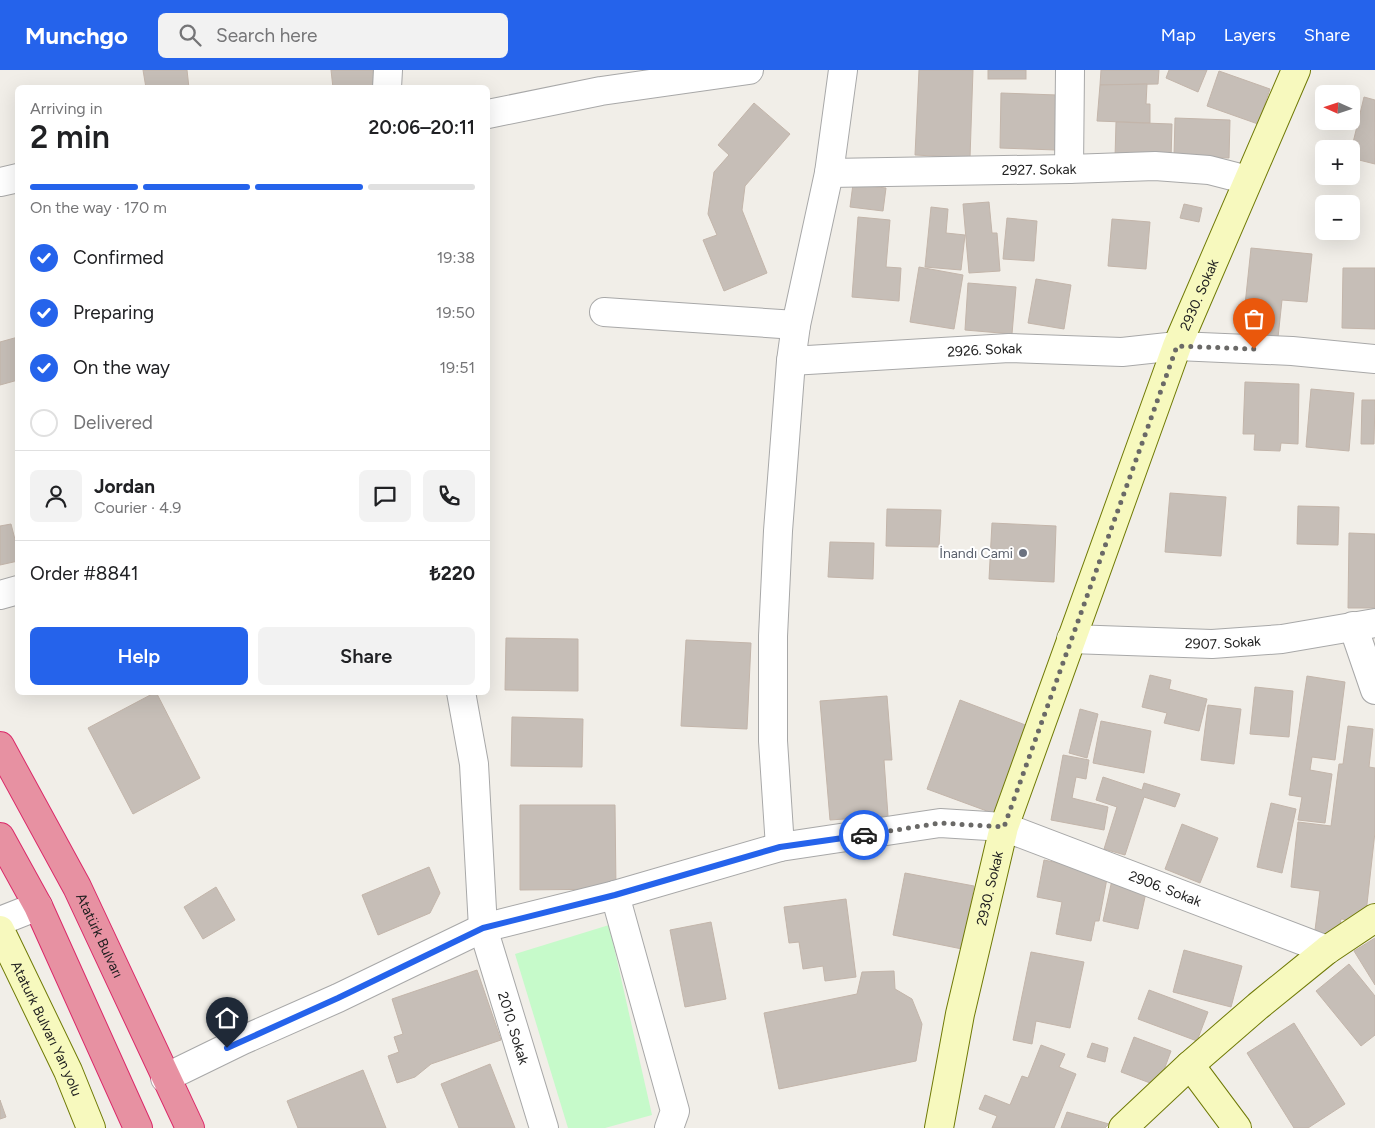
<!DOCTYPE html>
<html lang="en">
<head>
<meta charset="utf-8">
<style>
	:root { --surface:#fff; --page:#f2f2f2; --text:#202124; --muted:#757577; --line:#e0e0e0; --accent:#2563eb }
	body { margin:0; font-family:Figtree,sans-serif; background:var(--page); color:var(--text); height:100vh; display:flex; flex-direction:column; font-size:19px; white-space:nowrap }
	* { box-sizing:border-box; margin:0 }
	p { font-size:16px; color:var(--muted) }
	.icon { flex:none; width:28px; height:28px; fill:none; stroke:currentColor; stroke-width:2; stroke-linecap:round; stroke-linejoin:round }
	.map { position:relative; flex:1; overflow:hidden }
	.details { position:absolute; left:15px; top:15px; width:475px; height:610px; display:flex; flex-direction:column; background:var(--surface); border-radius:8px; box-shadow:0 5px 20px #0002 }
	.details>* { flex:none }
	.needle { width:32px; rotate:273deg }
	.buttons { position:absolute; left:1315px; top:15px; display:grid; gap:10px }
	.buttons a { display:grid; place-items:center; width:45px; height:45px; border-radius:8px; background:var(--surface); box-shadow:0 5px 20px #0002; font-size:25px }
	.pin { position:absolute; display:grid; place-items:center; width:42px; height:42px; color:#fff; margin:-51px -21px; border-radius:50% 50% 50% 0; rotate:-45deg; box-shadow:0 0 5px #0007 }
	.pin .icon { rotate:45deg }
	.courier { position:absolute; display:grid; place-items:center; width:50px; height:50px; margin:-25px; border:4px solid #2563eb; border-radius:50%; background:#fff; color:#222; box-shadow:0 1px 6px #0007 }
	.overview em { font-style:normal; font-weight:600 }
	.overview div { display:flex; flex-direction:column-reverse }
	.overview { display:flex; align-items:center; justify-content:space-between; height:85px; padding:0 15px }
	h1 { font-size:32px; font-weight:600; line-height:38px }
	.bar { display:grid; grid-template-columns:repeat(4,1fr); gap:8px 5px; align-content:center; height:60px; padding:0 15px }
	.bar i { height:6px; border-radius:4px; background:var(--line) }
	.bar .on { background:var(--accent) }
	.bar p { grid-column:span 4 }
	.line { display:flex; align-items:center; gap:12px; padding:0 15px; border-top:1px solid var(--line) }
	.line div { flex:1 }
	.round { display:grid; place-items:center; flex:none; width:52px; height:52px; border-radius:8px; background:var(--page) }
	ol { padding:0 15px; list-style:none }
	li { display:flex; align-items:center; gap:15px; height:55px }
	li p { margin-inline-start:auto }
	li .icon { padding:5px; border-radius:50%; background:var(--accent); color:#fff; stroke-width:4 }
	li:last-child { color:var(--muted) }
	li i { width:28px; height:28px; border:2px solid var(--line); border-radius:50% }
	.primary-button { display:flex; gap:10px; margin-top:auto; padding:10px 15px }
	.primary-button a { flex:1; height:58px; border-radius:8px; background:var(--accent); color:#fff; font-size:20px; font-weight:600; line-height:58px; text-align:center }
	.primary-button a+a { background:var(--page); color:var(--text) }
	header { display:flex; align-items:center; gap:30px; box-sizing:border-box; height:70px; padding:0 25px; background:var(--accent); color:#fff }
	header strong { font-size:24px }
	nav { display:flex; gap:28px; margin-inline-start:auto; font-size:18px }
	.search { width:350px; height:45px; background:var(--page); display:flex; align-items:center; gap:12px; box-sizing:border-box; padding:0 18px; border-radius:8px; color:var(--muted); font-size:19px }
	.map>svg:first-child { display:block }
</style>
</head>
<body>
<header>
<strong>Munchgo</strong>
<div class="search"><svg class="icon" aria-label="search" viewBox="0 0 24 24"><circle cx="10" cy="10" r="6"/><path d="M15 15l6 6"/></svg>Search here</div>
<nav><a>Map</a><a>Layers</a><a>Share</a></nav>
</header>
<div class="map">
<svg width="1375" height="1058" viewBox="0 0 1375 1058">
	<rect width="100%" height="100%" fill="#f1eee8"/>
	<polygon fill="#c6faca" points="609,855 652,1045 605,1058 568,1058 515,884"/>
	<g fill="#c6beb7" stroke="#c3b5aa">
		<polygon points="143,0 187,0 189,18 146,18"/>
		<polygon points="331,0 373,0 375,18 333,18"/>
		<polygon points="919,0 973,0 970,88 915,85"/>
		<rect x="988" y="0" width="38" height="9"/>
		<polygon points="1101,0 1159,0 1158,14 1100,15"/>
		<polygon points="1169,0 1207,0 1198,22 1166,8"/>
		<polygon points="1219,1 1270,19 1258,54 1207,36"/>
		<polygon points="1147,14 1146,34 1150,34 1150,53 1097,51 1100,15"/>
		<polygon points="1001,23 1057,25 1056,80 1000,78"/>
		<polygon points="1364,27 1375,30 1375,94 1351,88 1351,81"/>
		<polygon points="754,33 790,64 745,116 742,140 767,203 724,221 703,170 717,165 708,144 714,102 729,85 718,75"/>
		<polygon points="1175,48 1230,50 1229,88 1174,86"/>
		<polygon points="1116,52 1172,54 1171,90 1115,88"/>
		<polygon points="853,114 886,118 883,141 850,137"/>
		<polygon points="989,132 992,163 997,163 1000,201 969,203 963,134"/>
		<polygon points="1184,134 1202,138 1199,152 1180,148"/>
		<polygon points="931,137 948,139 946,163 965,165 961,200 925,197"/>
		<polygon points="858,147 890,150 886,197 901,198 899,231 852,227"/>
		<polygon points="1007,148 1037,151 1034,191 1003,189"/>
		<polygon points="1112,149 1150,152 1146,199 1108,196"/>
		<polygon points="1251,178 1312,184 1307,232 1282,230 1277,277 1241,273"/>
		<polygon points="919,197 963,205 954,259 910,252"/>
		<polygon points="1343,198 1375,198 1375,259 1342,258"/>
		<polygon points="1036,209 1071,215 1064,259 1028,253"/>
		<polygon points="968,213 1016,217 1012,264 965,260"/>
		<polygon points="18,267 18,310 0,315 0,272"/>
		<polygon points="1245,312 1299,314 1298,374 1281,373 1280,381 1254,380 1255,364 1243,364"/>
		<polygon points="1311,319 1354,323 1349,381 1306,377"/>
		<polygon points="1362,330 1375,330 1374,374 1361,374"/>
		<polygon points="1170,423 1226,427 1221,486 1165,482"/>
		<polygon points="1298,436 1339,437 1338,475 1297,474"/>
		<polygon points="887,439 941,440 939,477 886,476"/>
		<polygon points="992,453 1056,456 1054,512 989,509"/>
		<polygon points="11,454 18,481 18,491 0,495 0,456"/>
		<polygon points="1349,463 1375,464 1375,538 1348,538"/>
		<polygon points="830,472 874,473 873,509 828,507"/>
		<polygon points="506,568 578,569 578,621 505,620"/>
		<polygon points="686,570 751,573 747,659 681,656"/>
		<polygon points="1150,605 1171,610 1169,619 1207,629 1199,661 1164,653 1167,643 1142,637"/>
		<polygon points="1307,606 1345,612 1335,690 1312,687 1310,700 1332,704 1325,753 1298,750 1302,727 1289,725"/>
		<polygon points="1255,617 1293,621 1289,667 1250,664"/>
		<polygon points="156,622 200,708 133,744 88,658"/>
		<polygon points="887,626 892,690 884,690 888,746 830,750 820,631"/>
		<polygon points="960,630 1028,656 995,744 927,719"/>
		<polygon points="1208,635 1241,639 1234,694 1201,690"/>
		<polygon points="1080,639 1098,644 1087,688 1069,683"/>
		<polygon points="512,647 583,649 582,697 511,696"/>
		<polygon points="1101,651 1151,661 1144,703 1093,693"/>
		<polygon points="1348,656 1373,659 1369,697 1375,698 1375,762 1365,852 1341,849 1338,871 1314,868 1320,821 1291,817 1298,752 1331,756 1339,694 1343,694"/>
		<polygon points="1063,685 1089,690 1086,709 1076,707 1072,728 1108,737 1104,760 1051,750"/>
		<polygon points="1103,707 1142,720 1144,713 1180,724 1175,737 1144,727 1125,785 1104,779 1117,737 1096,730"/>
		<polygon points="1271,733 1296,739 1282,803 1257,797"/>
		<polygon points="520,735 615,735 616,819 520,820"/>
		<polygon points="1182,754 1218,768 1200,813 1165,799"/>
		<polygon points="1044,790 1108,803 1099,851 1095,851 1091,871 1056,864 1062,832 1037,827"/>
		<polygon points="429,797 440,823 430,843 378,865 362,825"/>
		<polygon points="905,803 974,816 962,879 893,865"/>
		<polygon points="1112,810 1147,818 1138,859 1103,851"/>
		<polygon points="216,817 235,850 203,869 184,837"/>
		<polygon points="846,829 856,907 825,911 823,896 803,899 799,872 789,873 784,837"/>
		<polygon points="711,852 726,929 685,937 670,860"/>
		<polygon points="1375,868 1375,915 1354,881"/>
		<polygon points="1184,880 1242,896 1231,937 1173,922"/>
		<polygon points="1031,882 1084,892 1070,958 1036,951 1032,974 1013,970"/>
		<polygon points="1349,894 1375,926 1375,965 1361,976 1316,921"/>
		<polygon points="477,900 501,970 431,994 415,1007 397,1013 388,986 399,982 394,967 403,964 392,929"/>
		<polygon points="894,901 895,919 912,929 922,954 916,991 779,1019 764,943 857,924 862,902"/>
		<polygon points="1149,920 1208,942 1197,971 1138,949"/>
		<polygon points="1294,953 1345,1034 1308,1058 1294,1058 1247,983"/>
		<polygon points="1134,967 1171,981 1158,1016 1121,1002"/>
		<polygon points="1092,973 1108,978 1105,992 1087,987"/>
		<polygon points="1041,975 1065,984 1059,997 1076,1004 1054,1058 992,1058 997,1046 979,1039 985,1025 1010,1035 1022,1006 1028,1008"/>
		<polygon points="490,994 515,1058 459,1058 441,1014"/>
		<polygon points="363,1000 386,1058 298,1058 287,1031"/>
		<polygon points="0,1030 6,1047 0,1049"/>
		<polygon points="1067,1042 1109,1054 1105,1058 1061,1058"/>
	</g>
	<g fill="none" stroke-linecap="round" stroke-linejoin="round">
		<defs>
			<g id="street">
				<polyline points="387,18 388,0"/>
				<polyline points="488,44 601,21 749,0"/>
				<polyline points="1069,99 1070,0"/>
				<path id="s1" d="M829,103l240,-4 86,-3 54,4 39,10"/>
				<polyline points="0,112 18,108"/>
				<polyline points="604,242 796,255"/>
				<path id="s2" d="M791,291l218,-13 113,4 55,-6 115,5 83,8"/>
				<polyline points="0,525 18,520"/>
				<polyline points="1353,556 1375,620"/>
				<path id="s3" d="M1071,569l141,5 70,-5 93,-16"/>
				<path id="s4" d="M461,622l13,72 9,164 61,200"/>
				<polyline points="780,777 773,671 773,566 778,461 791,291 796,255 829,103 843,0"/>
				<polyline points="615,825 675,1041 669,1058"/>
				<polyline points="0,851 38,836"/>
				<path id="s5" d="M165,1008l78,-38 95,-42 145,-70 132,-33 165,-48 160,-24 64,4 323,123"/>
			</g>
			<g id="secondary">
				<path id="s6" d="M0,860l68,141 23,57"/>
				<polyline points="1190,995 1237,1058"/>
				<path id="s7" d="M939,1058l21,-114 44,-187 173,-481 119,-276"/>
				<polyline points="1123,1058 1190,995 1258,936 1327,880 1375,848"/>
			</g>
			<g id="highway">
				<path id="s8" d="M0,676l77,141 113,241"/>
				<polyline points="0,767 38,836 138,1058"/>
			</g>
		</defs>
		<use href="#street" stroke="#a8a8a8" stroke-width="30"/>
		<use href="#secondary" stroke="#707a06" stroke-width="30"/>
		<use href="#highway" stroke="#db2969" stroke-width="30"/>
		<use href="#street" stroke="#fff" stroke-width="28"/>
		<use href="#secondary" stroke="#f7f9be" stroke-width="28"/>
		<use href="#highway" stroke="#e791a2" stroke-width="28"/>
	</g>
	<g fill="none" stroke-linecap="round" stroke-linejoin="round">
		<polyline stroke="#6a6967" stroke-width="5" stroke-dasharray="0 9" points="864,765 940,753 1004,757 1177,276 1254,279"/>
		<polyline stroke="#2563eb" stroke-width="6" points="227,978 338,928 483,858 615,825 780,777 864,765"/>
	</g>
	<circle fill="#6b7280" stroke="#fff" stroke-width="2" cx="1023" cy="483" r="5"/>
	<g text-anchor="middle" stroke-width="4" stroke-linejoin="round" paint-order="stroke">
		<g font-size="14" fill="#212121" stroke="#fff">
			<text dy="5" stroke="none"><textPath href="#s1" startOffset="210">2927. Sokak</textPath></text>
			<text dy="5" stroke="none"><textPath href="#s7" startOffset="875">2930. Sokak</textPath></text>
			<text dy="5" stroke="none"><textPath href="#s2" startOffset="194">2926. Sokak</textPath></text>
			<text dy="5" stroke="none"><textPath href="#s3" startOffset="152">2907. Sokak</textPath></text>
			<text dy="5" stroke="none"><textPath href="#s7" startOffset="245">2930. Sokak</textPath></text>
			<text dy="5" stroke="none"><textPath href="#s5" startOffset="1058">2906. Sokak</textPath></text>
			<text dy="5" stroke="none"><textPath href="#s8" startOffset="214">Atatürk Bulvarı</textPath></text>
			<text dy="5" stroke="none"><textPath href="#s6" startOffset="109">Ataturk Bulvarı Yan yolu</textPath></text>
			<text dy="5" stroke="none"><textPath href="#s4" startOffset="342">2010. Sokak</textPath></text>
		</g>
		<g font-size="14" fill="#5b616d" stroke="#fff" text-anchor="end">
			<text x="1013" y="488">İnandı Cami</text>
		</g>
	</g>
</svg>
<div class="buttons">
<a><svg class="needle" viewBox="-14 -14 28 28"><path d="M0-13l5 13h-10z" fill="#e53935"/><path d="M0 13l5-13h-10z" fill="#757577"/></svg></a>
<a>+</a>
<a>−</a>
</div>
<div class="pin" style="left:1254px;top:279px;background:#ea580c"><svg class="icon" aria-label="bag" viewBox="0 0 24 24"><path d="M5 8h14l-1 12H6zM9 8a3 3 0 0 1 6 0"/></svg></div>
<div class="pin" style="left:227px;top:978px;background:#1f2937"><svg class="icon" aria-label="home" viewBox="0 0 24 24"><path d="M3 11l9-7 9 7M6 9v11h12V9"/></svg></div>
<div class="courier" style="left:864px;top:765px"><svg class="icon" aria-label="car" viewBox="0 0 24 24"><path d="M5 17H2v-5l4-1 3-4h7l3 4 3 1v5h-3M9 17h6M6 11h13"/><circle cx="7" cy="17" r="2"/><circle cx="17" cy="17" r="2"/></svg></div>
<section class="details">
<div class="overview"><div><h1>2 min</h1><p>Arriving in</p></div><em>20:06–20:11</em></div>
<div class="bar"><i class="on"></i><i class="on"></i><i class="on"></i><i></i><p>On the way · 170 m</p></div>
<ol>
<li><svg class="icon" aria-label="check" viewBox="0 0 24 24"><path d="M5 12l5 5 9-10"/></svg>Confirmed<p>19:38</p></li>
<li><svg class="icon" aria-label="check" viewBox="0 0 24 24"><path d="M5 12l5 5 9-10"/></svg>Preparing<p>19:50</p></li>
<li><svg class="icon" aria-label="check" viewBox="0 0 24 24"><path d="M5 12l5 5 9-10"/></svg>On the way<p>19:51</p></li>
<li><i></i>Delivered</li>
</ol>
<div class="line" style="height:90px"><a class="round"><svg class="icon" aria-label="person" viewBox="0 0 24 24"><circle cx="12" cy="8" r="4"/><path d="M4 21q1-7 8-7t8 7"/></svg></a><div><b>Jordan</b><p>Courier · 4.9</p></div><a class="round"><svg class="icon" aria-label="chat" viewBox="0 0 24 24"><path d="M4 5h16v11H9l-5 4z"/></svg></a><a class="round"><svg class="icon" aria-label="phone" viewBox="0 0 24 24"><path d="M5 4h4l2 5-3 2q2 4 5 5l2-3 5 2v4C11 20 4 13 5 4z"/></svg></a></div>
<div class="line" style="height:65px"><div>Order #8841</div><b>₺220</b></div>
<div class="primary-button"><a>Help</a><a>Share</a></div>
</section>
</div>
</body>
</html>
